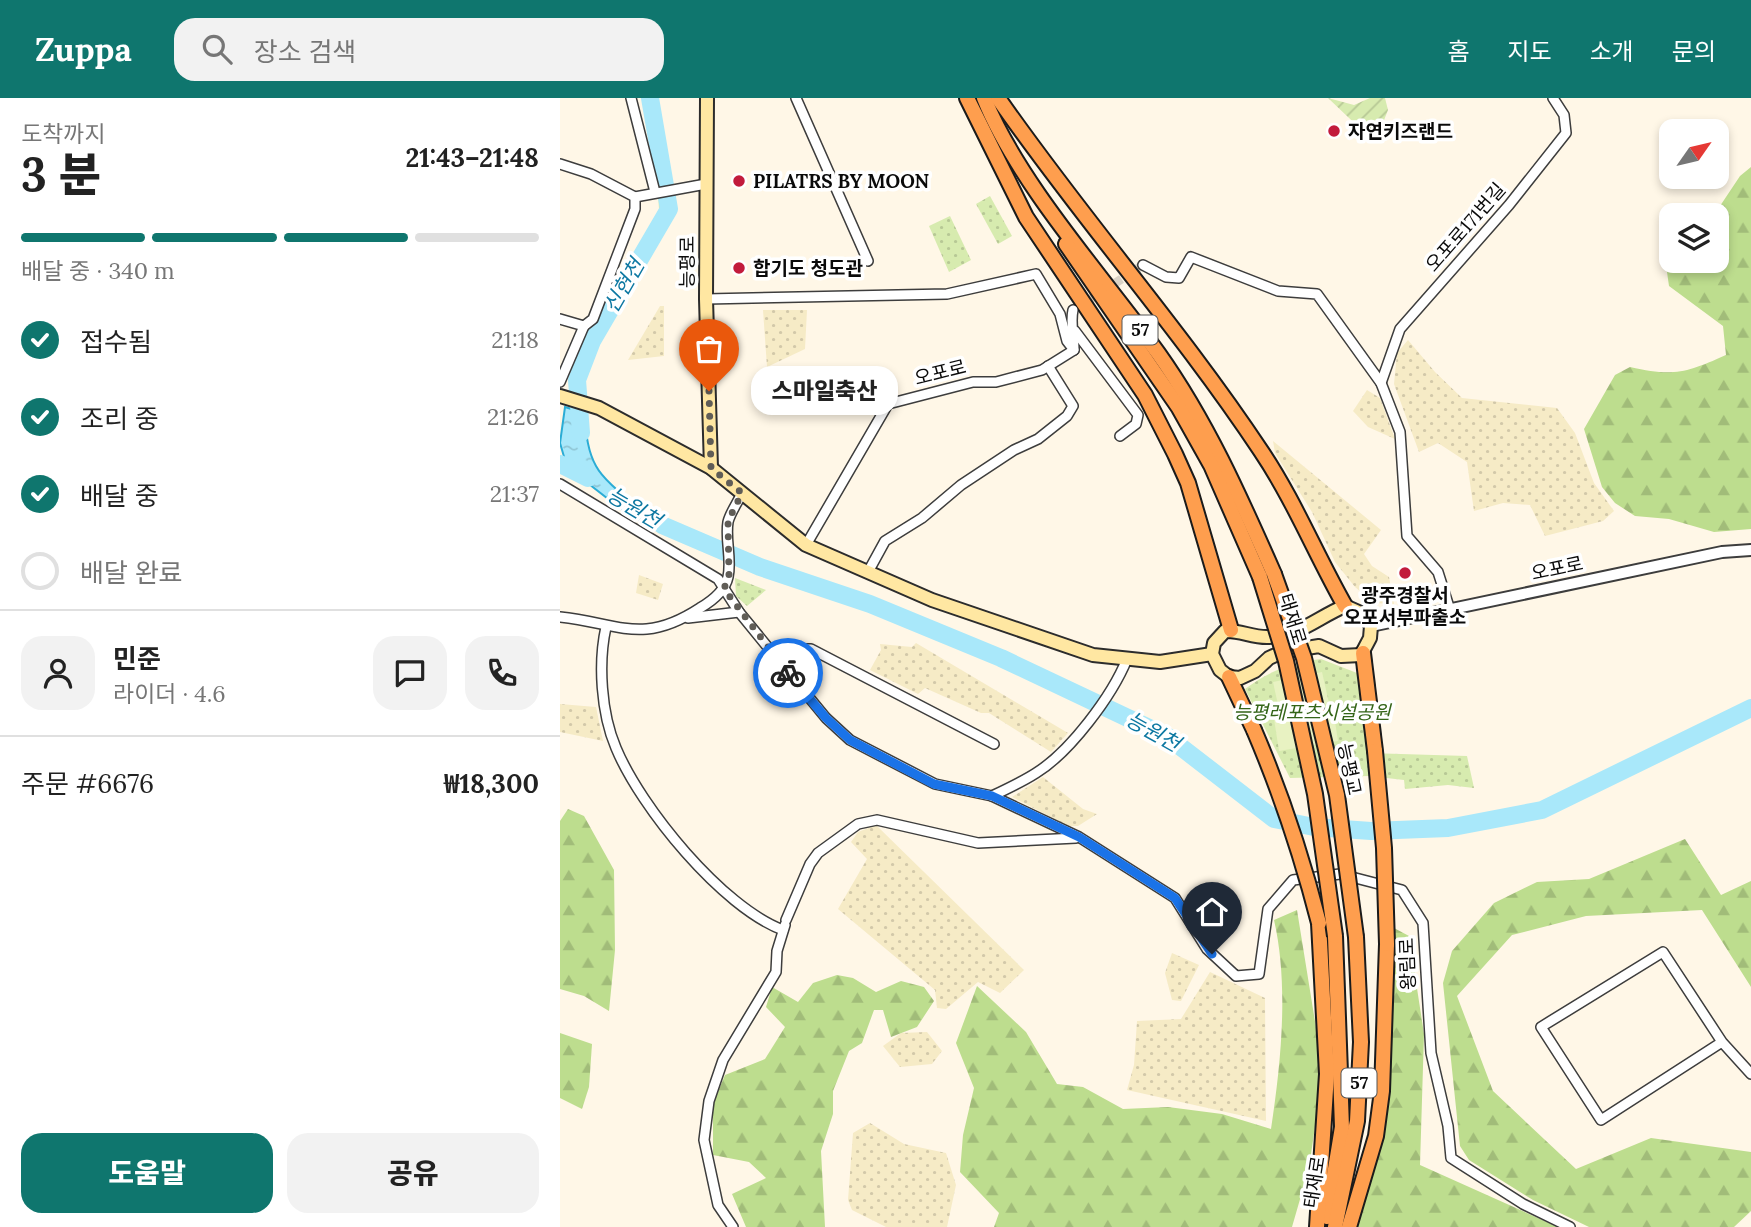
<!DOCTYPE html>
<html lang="ko">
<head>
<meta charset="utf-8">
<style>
	:root { --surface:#fff; --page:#f2f2f2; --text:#222; --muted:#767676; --line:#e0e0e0; --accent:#0f766e }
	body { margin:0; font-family:Lora,"Noto Sans KR",serif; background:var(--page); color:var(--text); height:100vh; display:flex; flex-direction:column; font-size:26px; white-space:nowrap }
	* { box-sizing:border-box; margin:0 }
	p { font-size:23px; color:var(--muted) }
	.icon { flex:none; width:38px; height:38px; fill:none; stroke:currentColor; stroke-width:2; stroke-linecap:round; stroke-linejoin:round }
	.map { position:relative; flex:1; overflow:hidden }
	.sheet { display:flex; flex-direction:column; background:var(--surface); width:560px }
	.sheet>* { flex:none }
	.needle { width:46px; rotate:56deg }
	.controls { position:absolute; left:1099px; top:21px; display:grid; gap:14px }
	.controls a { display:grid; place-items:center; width:70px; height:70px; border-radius:14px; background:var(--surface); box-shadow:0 4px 10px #0003; font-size:35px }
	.pin { position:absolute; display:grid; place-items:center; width:60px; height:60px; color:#fff; margin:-72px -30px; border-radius:50% 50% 50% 0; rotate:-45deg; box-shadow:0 0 7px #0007 }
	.pin .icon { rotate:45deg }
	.courier { position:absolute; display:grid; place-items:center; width:70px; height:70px; margin:-35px; border:5px solid #1a73e8; border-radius:50%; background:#fff; color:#222; box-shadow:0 2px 9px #0007 }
	.bubble { position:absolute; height:49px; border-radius:21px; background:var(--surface); box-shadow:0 4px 10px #0003; font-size:23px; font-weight:800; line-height:49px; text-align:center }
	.headline em { font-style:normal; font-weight:800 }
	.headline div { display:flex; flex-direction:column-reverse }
	.headline { display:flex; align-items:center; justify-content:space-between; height:119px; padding:0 21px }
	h1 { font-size:46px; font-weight:800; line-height:52px }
	.bar { display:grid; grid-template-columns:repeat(4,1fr); gap:10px 7px; align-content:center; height:84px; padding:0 21px }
	.bar i { height:9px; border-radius:5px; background:var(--line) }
	.bar .active { background:var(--accent) }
	.bar p { grid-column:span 4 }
	.line { display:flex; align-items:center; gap:18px; padding:0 21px; border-top:2px solid var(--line) }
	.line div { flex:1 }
	.round { display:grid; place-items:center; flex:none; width:74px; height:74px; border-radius:21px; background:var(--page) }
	ol { padding:0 21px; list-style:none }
	li { display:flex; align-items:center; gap:21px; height:77px }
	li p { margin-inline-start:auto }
	li .icon { padding:7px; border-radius:50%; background:var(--accent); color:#fff; stroke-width:4 }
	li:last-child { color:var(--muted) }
	li i { width:38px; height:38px; border:4px solid var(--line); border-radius:50% }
	.cta { display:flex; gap:14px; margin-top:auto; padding:14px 21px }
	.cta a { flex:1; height:80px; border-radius:21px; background:var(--accent); color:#fff; font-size:28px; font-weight:800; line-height:80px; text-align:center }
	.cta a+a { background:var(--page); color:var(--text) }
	header { display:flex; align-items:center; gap:42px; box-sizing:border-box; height:98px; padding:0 35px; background:var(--accent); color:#fff }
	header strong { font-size:33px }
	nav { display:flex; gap:38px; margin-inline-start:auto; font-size:24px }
	.search { width:490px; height:63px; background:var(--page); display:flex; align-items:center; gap:18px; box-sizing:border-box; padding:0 24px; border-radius:21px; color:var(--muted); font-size:26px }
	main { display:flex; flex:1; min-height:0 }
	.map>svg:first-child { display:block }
</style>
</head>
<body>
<header>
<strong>Zuppa</strong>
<div class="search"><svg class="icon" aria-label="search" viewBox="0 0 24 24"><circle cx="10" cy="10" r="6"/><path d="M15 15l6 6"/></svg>장소 검색</div>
<nav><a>홈</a><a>지도</a><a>소개</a><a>문의</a></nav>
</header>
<main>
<section class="sheet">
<div class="headline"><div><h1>3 분</h1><p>도착까지</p></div><em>21:43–21:48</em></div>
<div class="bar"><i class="active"></i><i class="active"></i><i class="active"></i><i></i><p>배달 중 · 340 m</p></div>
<ol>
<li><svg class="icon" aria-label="check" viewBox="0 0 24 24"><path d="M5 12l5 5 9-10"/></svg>접수됨<p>21:18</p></li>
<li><svg class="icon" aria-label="check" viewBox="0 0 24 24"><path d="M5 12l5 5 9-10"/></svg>조리 중<p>21:26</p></li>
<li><svg class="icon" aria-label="check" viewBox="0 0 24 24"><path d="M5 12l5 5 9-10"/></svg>배달 중<p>21:37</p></li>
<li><i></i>배달 완료</li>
</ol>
<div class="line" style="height:126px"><a class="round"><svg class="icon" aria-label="person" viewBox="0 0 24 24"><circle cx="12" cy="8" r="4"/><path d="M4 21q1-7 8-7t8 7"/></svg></a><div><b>민준</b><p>라이더 · 4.6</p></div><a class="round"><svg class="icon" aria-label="chat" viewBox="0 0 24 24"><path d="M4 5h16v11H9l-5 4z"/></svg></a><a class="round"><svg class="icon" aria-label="phone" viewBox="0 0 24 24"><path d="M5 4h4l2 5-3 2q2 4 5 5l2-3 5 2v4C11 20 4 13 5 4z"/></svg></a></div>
<div class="line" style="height:91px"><div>주문 #6676</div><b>₩18,300</b></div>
<div class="cta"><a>도움말</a><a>공유</a></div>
</section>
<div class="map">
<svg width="1191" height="1129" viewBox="0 0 1191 1129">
	<defs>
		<pattern id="farmland-dots" width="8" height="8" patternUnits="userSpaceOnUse" patternTransform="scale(1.75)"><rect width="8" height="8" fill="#f6ebc6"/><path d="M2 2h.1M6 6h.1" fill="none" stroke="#d2c8a9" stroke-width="1.8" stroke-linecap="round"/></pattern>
		<pattern id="grass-dots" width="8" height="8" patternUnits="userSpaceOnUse" patternTransform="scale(1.75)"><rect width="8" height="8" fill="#d7ebaf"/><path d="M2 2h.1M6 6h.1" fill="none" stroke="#b7c895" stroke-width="1.8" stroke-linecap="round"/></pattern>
		<pattern id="forest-firs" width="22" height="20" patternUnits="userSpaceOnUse" patternTransform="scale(1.75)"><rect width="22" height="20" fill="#bddd8e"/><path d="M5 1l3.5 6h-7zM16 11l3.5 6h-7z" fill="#a1bc79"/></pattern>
		<pattern id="garden-furrows" width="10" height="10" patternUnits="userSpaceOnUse" patternTransform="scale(1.75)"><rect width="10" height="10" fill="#d7ebaf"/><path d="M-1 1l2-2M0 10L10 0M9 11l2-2" fill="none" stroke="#b7c895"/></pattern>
		<pattern id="water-ripples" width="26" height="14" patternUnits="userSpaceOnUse" patternTransform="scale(1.75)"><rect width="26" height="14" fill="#a9e8fa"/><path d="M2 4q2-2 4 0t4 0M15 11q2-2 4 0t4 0" fill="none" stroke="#90c6d5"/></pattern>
	</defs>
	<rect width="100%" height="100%" fill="#fff7e7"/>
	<g fill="url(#farmland-dots)">
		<polygon points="100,208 104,208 104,258 68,262"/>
		<polygon points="203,212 247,212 245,251 207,269"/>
		<polygon points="848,242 875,274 902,300 997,310 1015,335 1034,385 1054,413 1043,423 985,438 970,407 943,405 914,413 907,364 878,345 859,354 834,286 837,255"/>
		<polygon points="807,292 820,300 835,341 808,329 793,313"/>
		<polygon points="713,343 821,432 804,456 812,468 829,479 834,506 814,505 795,489 775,464 752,414 715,355"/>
		<polygon points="79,477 103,486 98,502 76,495"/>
		<polygon points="356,545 508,635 491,654 429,615 421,615 365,590 358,596 310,572 321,552 320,546 352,549"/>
		<polygon points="0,606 36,609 43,643 0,634"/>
		<polygon points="483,679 523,711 537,716 518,728 508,728 452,699"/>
		<polygon points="316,727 464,872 440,895 418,884 386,911 377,910 375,892 278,811 307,761 291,744 298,734"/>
		<polygon points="612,855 639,867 621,903 612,902 605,875"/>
		<polygon points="650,874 705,900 706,1023 567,992 574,967 577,923 621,921"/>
		<polygon points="367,934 382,953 372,966 340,969 323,948 341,935"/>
		<polygon points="310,1025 344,1046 386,1055 396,1087 387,1129 326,1129 292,1112 288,1102 293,1035"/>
	</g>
	<g fill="url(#grass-dots)">
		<polygon points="98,96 106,96 109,111 78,161 99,111"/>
		<polygon points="430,98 452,138 438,146 416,106"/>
		<polygon points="390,118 411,162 389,174 369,128"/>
		<polygon points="175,480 206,492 187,508 176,498"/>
		<path d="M761,561l36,14 11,80 99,3 7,32 -26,-3 -43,4 -1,-9 -35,-4 -79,2 -45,-89c24,-18 45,-26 76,-30z"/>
	</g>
	<g fill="url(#forest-firs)">
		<path d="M1191,69v362l-37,3 -45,-13 -34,-3 -20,-13 -13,-16 -18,-58 31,-54 15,-8c43,10 56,6 96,-12l-3,-29 -54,-40 -4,-28 6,-4v7h46v-46h-3l26,-39z"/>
		<polygon points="8,711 24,718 54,772 55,852 49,913 24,898 0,891 0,723"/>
		<polygon points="1125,741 1161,797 1191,783 1191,889 1142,812 1026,818 952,837 897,898 933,993 1016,1071 1091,1040 1191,1054 1191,1113 1174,1129 1029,1129 973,1102 909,1062 900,1048 883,885 892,853 934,805 977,784 1029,781"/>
		<path d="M737,812l26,161 -14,97 -17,59h-298l5,-14 -39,-41 3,-37 11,-47 -18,-45 21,-57 49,46 31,52 26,3 40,22 45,-2 54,7 49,15c10,-66 18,-144 3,-209z"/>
		<polygon points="834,830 849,838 864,936 860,1067 998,1129 796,1129 822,1037"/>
		<polygon points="277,877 293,880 316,894 341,883 364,889 374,903 357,929 331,939 323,912 314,912 302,945 289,953 273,993 273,1016 261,1053 265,1129 186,1129 172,1096 206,1080 189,1064 153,1057 153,1006 165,977 205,961 225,929 206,909 212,889 238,904 253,885"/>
		<polygon points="0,935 32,946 29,989 22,1011 0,1000"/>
	</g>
	<polygon fill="url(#garden-furrows)" points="768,0 794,7 810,0 825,0 828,12 819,35 808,38"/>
	<g fill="#e8f2c2">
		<polygon points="762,574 769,605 720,616 713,584"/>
		<polygon points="773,611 778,643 719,653 714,621"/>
	</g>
	<path fill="url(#water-ripples)" stroke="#2bacd5" stroke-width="2" d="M5,309l19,6c2,18 3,37 12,53 13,24 73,64 98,74l-28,-8 -36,-16 -63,-49 -7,-24z"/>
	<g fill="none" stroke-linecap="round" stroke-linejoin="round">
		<g stroke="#a9e8fa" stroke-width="18">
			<polyline points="21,335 17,282 32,243 109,111 90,0"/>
			<polyline points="0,366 28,380"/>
			<polyline points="102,427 200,469 310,506 441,560 608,639 714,721 754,729 811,733 888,730 982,712 1191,610"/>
		</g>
		<polyline stroke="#dad3c6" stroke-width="9" stroke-dasharray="9 4.5" stroke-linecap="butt" points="520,208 583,167"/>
		<defs>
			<g id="minor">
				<polyline points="71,0 95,94"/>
				<polyline points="236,0 308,163"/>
				<polyline points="0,66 31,76 75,99 75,111 33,221 24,228"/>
				<polyline points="75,99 146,86"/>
				<polyline points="583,167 606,179 619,180 631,159 718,193 757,196 821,285 840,334 847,438 878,474 890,512"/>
				<polyline points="146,201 387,196 476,176 500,216 507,243 514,252"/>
				<polyline points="0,221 24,228 0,284"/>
				<polyline points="515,233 578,317 576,326 560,338"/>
				<polyline points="821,285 840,231 949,107 1006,35 1004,17 993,0"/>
				<polyline points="0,386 158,481 179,514 224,569 266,620 290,642 375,686 432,698 519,739 615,800 647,851 676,878 699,876 708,811 733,782 780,776 842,792 863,825 871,955 888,1028 891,1060 963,1106 1010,1129"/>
				<path d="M246,447l82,-141 85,-22h23l46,-12 32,-20c0,-14 -4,-27 -1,-40"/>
				<polyline points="308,474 325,443 362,420 401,387 454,352 478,341 507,318 513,308 488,268"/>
				<path d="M0,519c59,6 82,29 140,-9 12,-7 25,-17 28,-31 4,-18 -3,-37 0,-55 2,-9 10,-20 14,-29"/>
				<polyline points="128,520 179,514"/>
				<path d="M46,529c-8,36 -5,86 10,121 25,60 106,159 167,182"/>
				<polyline points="224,569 238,551 251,551 434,646"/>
				<path d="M432,698c15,-7 30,-14 44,-23 34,-21 76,-77 91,-114"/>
				<polyline points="226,822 250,766 258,755 298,726 317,722 418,745 516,740"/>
				<polyline points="1162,944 1041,1022 981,929 1103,854 1162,944 1191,976"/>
				<polyline points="173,1129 158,1107 144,1042 149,1003 163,962 216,874 217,853 225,827"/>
			</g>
			<polyline id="tertiary" points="811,528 1162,454 1191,452"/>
			<g id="secondary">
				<polyline points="147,0 146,201 151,370"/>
				<polyline points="0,298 39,310 151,370 246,447 372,502 533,557 600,564 652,556"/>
				<path d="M785,508l18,8 8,12 -1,12 -9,17 -20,1 -22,-10 -37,6 -13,6 -14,13 -15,7 -11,-1 -9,-7 -8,-16 2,-11 11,-12c15,-1 28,7 44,6 31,-1 49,-20 76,-31z"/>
			</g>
			<g id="trunk">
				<polyline points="407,0 466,119 585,297 615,356 628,385 671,532"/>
				<path d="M424,0c34,85 119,179 174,255 49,69 82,144 116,221"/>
				<path d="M438,0c84,121 182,231 263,353 33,49 55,104 84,155"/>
				<polyline points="506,146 619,310 651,367 700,479"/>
				<polyline points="803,555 815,653"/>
				<polyline points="669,579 694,632"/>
				<polyline points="767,1119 782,1029 775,838"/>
				<polyline points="757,1129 767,976 759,825"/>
				<polyline points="775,1129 797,1023 801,944 796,839"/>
				<polyline points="789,1129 816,1038 822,993 827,846"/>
			</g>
		</defs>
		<use href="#minor" stroke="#3d3d3d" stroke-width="12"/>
		<use href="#tertiary" stroke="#3d3d3d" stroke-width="14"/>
		<use href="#secondary" stroke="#2c2c2c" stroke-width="16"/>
		<use href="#trunk" stroke="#1b1b1b" stroke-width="18"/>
		<use href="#minor" stroke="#fff" stroke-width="9"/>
		<use href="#tertiary" stroke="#fff" stroke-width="10"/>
		<use href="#secondary" stroke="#ffe7a2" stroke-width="12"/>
		<use href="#trunk" stroke="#fe9e4e" stroke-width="14"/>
		<defs>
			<g id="trunk-bridge">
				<polyline points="714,476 744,560 777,697 796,839"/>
				<polyline points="700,479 726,563 755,696 775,838"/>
				<path d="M694,632c27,63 48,127 65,193"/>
				<polyline points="815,653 824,750 827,846"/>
			</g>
		</defs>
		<use href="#trunk-bridge" stroke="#1b1b1b" stroke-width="18" stroke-linecap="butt"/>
		<use href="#trunk-bridge" stroke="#fe9e4e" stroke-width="14"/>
	</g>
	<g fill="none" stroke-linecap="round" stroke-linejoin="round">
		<polyline stroke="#605d57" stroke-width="7" stroke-dasharray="0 12.6" points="149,293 151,370 182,395 168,423 169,477 164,491 228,575"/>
		<polyline stroke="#1a73e8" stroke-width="9" points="228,575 266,620 290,642 374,686 432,698 519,739 615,800 652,856"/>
	</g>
	<g fill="#c21b3c" stroke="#fff" stroke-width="2.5">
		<circle cx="774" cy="33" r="7"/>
		<circle cx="179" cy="83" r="7"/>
		<circle cx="179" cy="170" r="7"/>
		<circle cx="845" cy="475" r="7"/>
	</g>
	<g text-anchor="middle" stroke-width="7" stroke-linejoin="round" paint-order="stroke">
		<g fill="#fff" stroke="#545454" stroke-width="2">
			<rect x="562.5" y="217.5" width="35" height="29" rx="5"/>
			<rect x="781.5" y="970.5" width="35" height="29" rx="5"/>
		</g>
		<g font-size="18" font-weight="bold" fill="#0a0a0a">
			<text x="580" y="238">57</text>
			<text x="799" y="991">57</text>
		</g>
		<g font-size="19" font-weight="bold" fill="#0a0a0a" stroke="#fff" text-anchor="start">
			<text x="788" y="40">자연키즈랜드</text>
			<text x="193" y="90">PILATRS BY MOON</text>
			<text x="193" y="177">합기도 청도관</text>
			<text x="845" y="504" text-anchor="middle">광주경찰서<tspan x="845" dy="22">오포서부파출소</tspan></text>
		</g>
		<g font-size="19" fill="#0a0a0a" stroke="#fff">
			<text transform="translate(905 129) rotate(-49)" y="7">오포로171번길</text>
			<text transform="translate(127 164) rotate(-90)" y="7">능평로</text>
			<text transform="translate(380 274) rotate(-14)" y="7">오포로</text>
			<text transform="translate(997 470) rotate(-12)" y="7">오포로</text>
			<text transform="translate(733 521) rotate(73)" y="7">태재로</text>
			<text transform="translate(790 671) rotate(78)" y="7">능평교</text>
			<text transform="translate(847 866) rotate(-92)" y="7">왕림로</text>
			<text transform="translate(754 1084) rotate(-81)" y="7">태재로</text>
		</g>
		<g font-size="19" font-style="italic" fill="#346518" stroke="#fff">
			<text x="752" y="621">능평레포츠시설공원</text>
		</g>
		<g font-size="21" font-style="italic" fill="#0d78a2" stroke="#fff">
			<text transform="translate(64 188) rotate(-60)" y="7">신현천</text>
			<text transform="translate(74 410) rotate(31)" y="7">능원천</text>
			<text transform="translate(593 634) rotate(29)" y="7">능원천</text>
		</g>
	</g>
</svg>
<div class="controls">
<a><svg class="needle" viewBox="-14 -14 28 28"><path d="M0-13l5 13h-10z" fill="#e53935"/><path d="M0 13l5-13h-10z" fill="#767676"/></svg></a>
<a><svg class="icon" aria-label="layers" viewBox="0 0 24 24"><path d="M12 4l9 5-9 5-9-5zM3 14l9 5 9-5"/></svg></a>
</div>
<div class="pin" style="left:149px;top:293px;background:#ea580c"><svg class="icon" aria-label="bag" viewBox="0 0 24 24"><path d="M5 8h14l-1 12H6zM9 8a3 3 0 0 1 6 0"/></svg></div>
<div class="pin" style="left:652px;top:856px;background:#1f2937"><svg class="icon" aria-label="home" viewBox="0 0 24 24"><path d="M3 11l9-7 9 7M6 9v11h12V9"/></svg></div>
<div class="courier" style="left:228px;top:575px"><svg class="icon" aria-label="bike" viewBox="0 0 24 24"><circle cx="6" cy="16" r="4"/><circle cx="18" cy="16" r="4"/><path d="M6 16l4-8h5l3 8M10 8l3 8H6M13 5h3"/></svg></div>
<div class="bubble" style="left:191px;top:268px;width:147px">스마일축산</div>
</div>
</main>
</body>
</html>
